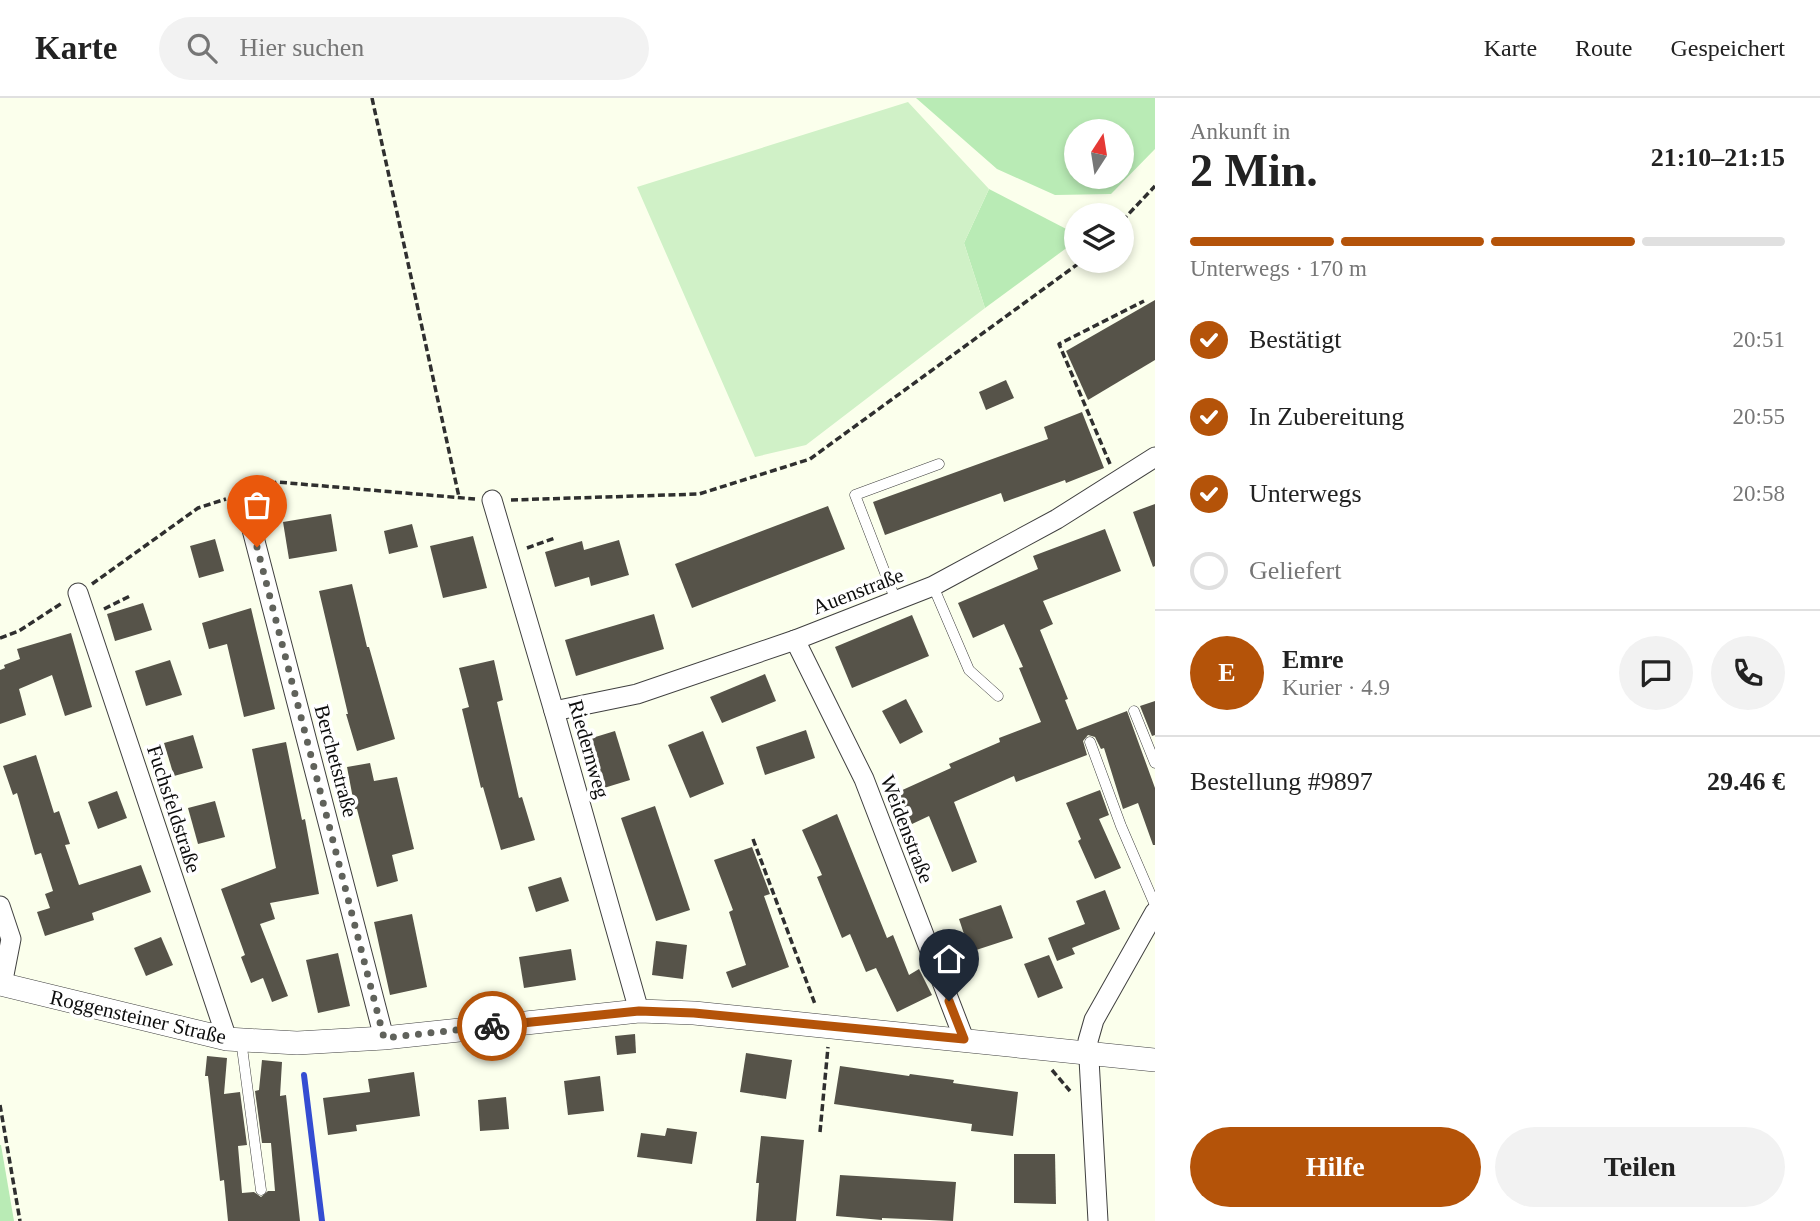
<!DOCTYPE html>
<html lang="de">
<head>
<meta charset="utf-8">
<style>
	:root { --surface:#fff; --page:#f2f2f2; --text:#222; --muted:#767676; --line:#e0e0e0; --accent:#b45309 }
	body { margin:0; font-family:"Times New Roman",serif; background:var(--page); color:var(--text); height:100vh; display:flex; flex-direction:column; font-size:26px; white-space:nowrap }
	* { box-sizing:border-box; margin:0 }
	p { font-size:23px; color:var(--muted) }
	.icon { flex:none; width:38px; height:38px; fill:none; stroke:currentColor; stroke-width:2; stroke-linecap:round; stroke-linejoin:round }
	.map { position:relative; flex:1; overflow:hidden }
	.side { display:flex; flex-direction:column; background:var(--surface); width:665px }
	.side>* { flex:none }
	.needle { width:46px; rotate:12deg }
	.buttons { position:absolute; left:1064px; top:21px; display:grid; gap:14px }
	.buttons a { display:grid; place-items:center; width:70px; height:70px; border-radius:50%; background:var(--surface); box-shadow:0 4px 10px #0003; font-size:35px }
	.pin { position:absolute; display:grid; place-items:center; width:60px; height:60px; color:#fff; margin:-72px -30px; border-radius:50% 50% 50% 0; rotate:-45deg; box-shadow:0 0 7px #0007 }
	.pin .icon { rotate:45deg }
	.courier { position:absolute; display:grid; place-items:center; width:70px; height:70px; margin:-35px; border:5px solid #b45309; border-radius:50%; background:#fff; color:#222; box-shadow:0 2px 9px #0007 }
	.headline em { font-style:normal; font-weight:700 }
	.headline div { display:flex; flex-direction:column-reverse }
	.headline { display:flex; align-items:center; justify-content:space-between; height:119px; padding:0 35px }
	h1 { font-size:46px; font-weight:700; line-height:52px }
	.bar { display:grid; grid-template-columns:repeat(4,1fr); gap:10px 7px; align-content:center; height:84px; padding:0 35px }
	.bar i { height:9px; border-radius:5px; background:var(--line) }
	.bar .selected { background:var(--accent) }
	.bar p { grid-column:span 4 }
	.line { display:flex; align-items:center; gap:18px; padding:0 35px; border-top:2px solid var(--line) }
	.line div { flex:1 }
	.round { display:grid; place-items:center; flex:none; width:74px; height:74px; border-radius:37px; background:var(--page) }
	ol { padding:0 35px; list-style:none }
	li { display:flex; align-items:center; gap:21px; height:77px }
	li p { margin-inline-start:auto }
	li .icon { padding:7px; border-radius:50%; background:var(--accent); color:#fff; stroke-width:4 }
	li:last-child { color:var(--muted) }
	li i { width:38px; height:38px; border:4px solid var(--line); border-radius:50% }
	.primary-button { display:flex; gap:14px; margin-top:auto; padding:14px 35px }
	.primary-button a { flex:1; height:80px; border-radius:42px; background:var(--accent); color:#fff; font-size:28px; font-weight:700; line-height:80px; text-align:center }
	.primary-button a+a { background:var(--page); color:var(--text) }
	header { display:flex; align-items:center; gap:42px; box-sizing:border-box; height:98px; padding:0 35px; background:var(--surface); border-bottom:2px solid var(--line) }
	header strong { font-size:33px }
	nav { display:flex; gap:38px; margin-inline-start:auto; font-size:24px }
	.search { width:490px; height:63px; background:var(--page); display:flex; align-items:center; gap:18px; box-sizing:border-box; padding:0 24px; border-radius:38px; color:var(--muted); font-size:26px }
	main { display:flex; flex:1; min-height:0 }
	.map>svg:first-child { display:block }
</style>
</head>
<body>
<header>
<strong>Karte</strong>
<div class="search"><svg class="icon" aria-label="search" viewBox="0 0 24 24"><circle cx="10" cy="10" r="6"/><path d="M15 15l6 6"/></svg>Hier suchen</div>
<nav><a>Karte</a><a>Route</a><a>Gespeichert</a></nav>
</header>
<main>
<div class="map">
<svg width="1155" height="1123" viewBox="0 0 1155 1123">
	<rect width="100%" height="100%" fill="#fbffec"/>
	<g fill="#b9ebb5" fill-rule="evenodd">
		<path d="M916,0h239v51l-44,45 -56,1 -58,-26zM1076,33h46v46h-46z"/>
		<polygon points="989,91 1076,136 1076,143 985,210 964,145"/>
		<polygon points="0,1047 1,1047 14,1123 0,1123"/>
	</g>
	<polygon fill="#d0f1c7" points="908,4 989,91 964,145 985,210 806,347 755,359 637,89"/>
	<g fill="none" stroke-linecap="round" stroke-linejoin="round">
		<polyline stroke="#344dd2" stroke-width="6" points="304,977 322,1123"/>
	</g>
	<g fill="#565349">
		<polygon points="1155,202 1155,262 1088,302 1066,253"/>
		<polygon points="1006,282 1014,300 986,312 979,294"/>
		<polygon points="1082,314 1104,370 1066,385 1065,382 1004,404 1001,395 885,437 873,404 1048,341 1044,329"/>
		<polygon points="1155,406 1155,468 1153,469 1133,414"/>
		<polygon points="828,408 845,451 692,510 675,466"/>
		<polygon points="331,416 337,453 289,461 283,424"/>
		<polygon points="412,426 418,449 389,456 384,433"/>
		<polygon points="1105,431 1121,473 1043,503 1053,526 1040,532 1068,601 1065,602 1077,632 1127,613 1155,690 1155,747 1153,747 1138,705 1123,711 1104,650 1101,651 1095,639 1088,637 1083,643 1087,657 1016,684 1014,678 954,704 977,764 952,774 929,718 912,726 898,694 951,670 949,666 1000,644 999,640 1041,624 1019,570 1023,569 1004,526 973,540 958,505 1038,471 1033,458"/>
		<polygon points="473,438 487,490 443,500 430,448"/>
		<polygon points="215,441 224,473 199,480 190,448"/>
		<polygon points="619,442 629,477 591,488 589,479 555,489 545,454 582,443 584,452"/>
		<polygon points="352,486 367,549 369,549 395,641 357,653 346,616 348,616 319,493"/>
		<polygon points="143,505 152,532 115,543 107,516"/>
		<polygon points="251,510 275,611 244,619 227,546 209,551 202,525"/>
		<polygon points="654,516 664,551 576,578 565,542"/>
		<polygon points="912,517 929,558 852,590 835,549"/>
		<polygon points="71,535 92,609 65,618 52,577 19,591 26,617 0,626 0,572 5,570 4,567 20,561 17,551"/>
		<polygon points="170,562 182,597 146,608 135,573"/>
		<polygon points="494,562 503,602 497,604 519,700 522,699 535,742 501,752 483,689 481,690 462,611 469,609 459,570"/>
		<polygon points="765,576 776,603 722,625 710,599"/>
		<polygon points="906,601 923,634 900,646 882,613"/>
		<polygon points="1155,603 1155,637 1152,638 1140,608"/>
		<polygon points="806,632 815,660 765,677 756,649"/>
		<polygon points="615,633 630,682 594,693 579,644"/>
		<polygon points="703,633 724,686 690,700 668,647"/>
		<polygon points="193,637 203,670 174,678 164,645"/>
		<polygon points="286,644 302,722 305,721 319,796 270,805 275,821 260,826 288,898 272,904 263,880 251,885 241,859 245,857 221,791 276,770 252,651"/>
		<polygon points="36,657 54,715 59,713 70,746 65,747 79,787 141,767 151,794 92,815 94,822 45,838 37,814 50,810 45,796 53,793 41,755 35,757 17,695 13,697 3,668"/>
		<polygon points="370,665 374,683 397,679 414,751 392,757 398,783 377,789 357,711 355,711 347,669"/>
		<polygon points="1100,692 1109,717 1099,721 1121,770 1095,781 1078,743 1081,741 1066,705"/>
		<polygon points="117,693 127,720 98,731 88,704"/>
		<polygon points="215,703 225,739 198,746 188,710"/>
		<polygon points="655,708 690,812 656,823 621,720"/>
		<polygon points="837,716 887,840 893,837 909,877 919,871 932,897 897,914 876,870 866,874 850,836 842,840 817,779 822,777 802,732"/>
		<polygon points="752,749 770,796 764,798 789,869 732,890 726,874 746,867 729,814 733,812 714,762"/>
		<polygon points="561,779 569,803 536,814 528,789"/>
		<polygon points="1105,792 1120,831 1072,850 1075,856 1057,863 1048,840 1085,826 1076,803"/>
		<polygon points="1001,807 1013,840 970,854 959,821"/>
		<polygon points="412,816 427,889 390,897 374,824"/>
		<polygon points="161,839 173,867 146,878 134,850"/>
		<polygon points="656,843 687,847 683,881 652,877"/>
		<polygon points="571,851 576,882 524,890 519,859"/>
		<polygon points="338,855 350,908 318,915 306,862"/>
		<polygon points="1049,857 1063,890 1038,900 1024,866"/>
		<polygon points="635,936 636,955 617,957 615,938"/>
		<polygon points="746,955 792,962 786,1001 740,994"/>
		<polygon points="207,958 227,960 224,996 240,994 247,1047 238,1048 242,1095 254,1094 261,1099 268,1093 275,1093 271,1045 262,1045 255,993 259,992 262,962 282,964 280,998 286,997 300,1123 228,1123 224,1082 220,1083 208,978 205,978"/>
		<polygon points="840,968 909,978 910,976 954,982 953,985 1018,994 1013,1038 971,1033 972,1026 834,1006"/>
		<polygon points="414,974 420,1018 356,1027 357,1033 328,1037 323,1000 370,994 368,981"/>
		<polygon points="600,978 604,1013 568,1017 564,983"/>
		<polygon points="506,999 509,1031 480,1033 478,1002"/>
		<polygon points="667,1030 697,1034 692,1066 637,1059 641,1035 665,1038"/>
		<polygon points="761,1038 804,1042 796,1123 756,1123 759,1085 756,1085"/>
		<polygon points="1014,1056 1055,1056 1056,1106 1014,1105"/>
		<polygon points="840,1077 956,1084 953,1123 882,1120 882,1122 836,1118"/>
	</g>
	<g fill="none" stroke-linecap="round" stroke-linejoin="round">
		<defs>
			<g id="service">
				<polyline points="933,488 969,572 998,598"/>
				<polyline points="896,503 855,397 939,366"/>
				<polyline points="1134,613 1155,665"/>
				<polyline points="1090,644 1121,728 1155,807"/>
				<polyline points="241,942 261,1092"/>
			</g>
			<g id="minor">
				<polyline points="243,397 384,940"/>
				<polyline points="492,402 554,613 639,913"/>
				<polyline points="78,495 227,941"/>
				<polyline points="795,542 864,681 964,941"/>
				<polyline points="554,613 637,596 795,542 933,488 1057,421 1155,359"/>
				<polyline points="0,808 11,841 2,887"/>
				<polyline points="1098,1123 1088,943 1094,922 1155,814"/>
			</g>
			<polyline id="tertiary" points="0,886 227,941 297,945 384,940 639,913 694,915 1155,962"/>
		</defs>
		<use href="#service" stroke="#404040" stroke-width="11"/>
		<use href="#minor" stroke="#404040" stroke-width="21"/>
		<use href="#tertiary" stroke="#404040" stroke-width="24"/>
		<g stroke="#2f2f2f" stroke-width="3.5" stroke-dasharray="7 3.5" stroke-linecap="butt">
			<polyline points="372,0 459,399"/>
			<polyline points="1122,123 1155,88"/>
			<polyline points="1110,366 1059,246 1144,203"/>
			<polyline points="260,390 277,384 475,401"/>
			<polyline points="511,402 699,396 810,361 1082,163"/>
			<polyline points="527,450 555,440"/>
			<polyline points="92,486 198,410 226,401"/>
			<polyline points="104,511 130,498"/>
			<polyline points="0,540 19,533 62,505"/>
			<polyline points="753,741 815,906"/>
			<polyline points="1052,972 1070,993"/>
			<polyline points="0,1007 20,1123"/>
			<polyline points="820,1034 828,949"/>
		</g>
		<use href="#service" stroke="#fff" stroke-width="10"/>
		<use href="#minor" stroke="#fff" stroke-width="19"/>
		<use href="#tertiary" stroke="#fff" stroke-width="23"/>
	</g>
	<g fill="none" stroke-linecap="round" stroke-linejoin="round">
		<polyline stroke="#60625b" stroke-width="7" stroke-dasharray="0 12.6" points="257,449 384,940 492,928"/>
		<polyline stroke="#b45309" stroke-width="9" points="492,928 639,913 694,915 964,941 949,903"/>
	</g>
	<g text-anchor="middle" stroke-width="7" stroke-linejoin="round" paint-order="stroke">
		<g font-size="21" fill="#0d0d0d" stroke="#fff">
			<text transform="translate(858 493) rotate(-21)" y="7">Auenstraße</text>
			<text transform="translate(589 651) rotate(74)" y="7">Riedernweg</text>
			<text transform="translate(336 663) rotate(75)" y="7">Berchetstraße</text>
			<text transform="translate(174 711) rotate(72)" y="7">Fuchsfeldstraße</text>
			<text transform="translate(907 731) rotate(69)" y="7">Weidenstraße</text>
			<text transform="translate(138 919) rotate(13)" y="7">Roggensteiner Straße</text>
		</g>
	</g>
</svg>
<div class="buttons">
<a><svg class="needle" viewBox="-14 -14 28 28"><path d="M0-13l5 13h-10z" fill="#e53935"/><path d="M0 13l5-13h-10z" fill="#767676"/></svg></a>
<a><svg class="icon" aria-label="layers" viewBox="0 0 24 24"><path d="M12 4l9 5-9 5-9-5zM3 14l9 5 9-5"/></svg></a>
</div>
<div class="pin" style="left:257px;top:449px;background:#ea580c"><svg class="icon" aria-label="bag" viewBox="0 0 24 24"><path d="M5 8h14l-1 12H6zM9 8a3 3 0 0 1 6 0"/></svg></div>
<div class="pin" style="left:949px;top:903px;background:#1f2937"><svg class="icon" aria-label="home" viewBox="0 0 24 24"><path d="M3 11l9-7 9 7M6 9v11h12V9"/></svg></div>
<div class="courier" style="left:492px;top:928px"><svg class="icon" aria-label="bike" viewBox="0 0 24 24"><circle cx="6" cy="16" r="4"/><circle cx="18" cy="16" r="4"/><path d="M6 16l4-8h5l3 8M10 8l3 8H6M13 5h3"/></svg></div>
</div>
<section class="side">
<div class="headline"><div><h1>2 Min.</h1><p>Ankunft in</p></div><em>21:10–21:15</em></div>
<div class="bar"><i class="selected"></i><i class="selected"></i><i class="selected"></i><i></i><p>Unterwegs · 170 m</p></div>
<ol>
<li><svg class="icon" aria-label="check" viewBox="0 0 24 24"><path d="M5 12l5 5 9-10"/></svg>Bestätigt<p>20:51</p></li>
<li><svg class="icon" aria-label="check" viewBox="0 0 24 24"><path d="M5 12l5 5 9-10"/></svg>In Zubereitung<p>20:55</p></li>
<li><svg class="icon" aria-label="check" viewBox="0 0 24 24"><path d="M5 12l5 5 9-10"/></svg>Unterwegs<p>20:58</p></li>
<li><i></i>Geliefert</li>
</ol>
<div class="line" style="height:126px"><b class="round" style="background:var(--accent);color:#fff">E</b><div><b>Emre</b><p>Kurier · 4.9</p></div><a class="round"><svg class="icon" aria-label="chat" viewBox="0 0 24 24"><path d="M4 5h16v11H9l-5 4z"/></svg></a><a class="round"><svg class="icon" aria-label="phone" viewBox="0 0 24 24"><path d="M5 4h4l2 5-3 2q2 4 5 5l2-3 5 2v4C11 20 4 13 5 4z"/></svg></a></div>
<div class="line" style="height:91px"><div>Bestellung #9897</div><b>29.46 €</b></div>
<div class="primary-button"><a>Hilfe</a><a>Teilen</a></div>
</section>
</main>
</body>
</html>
